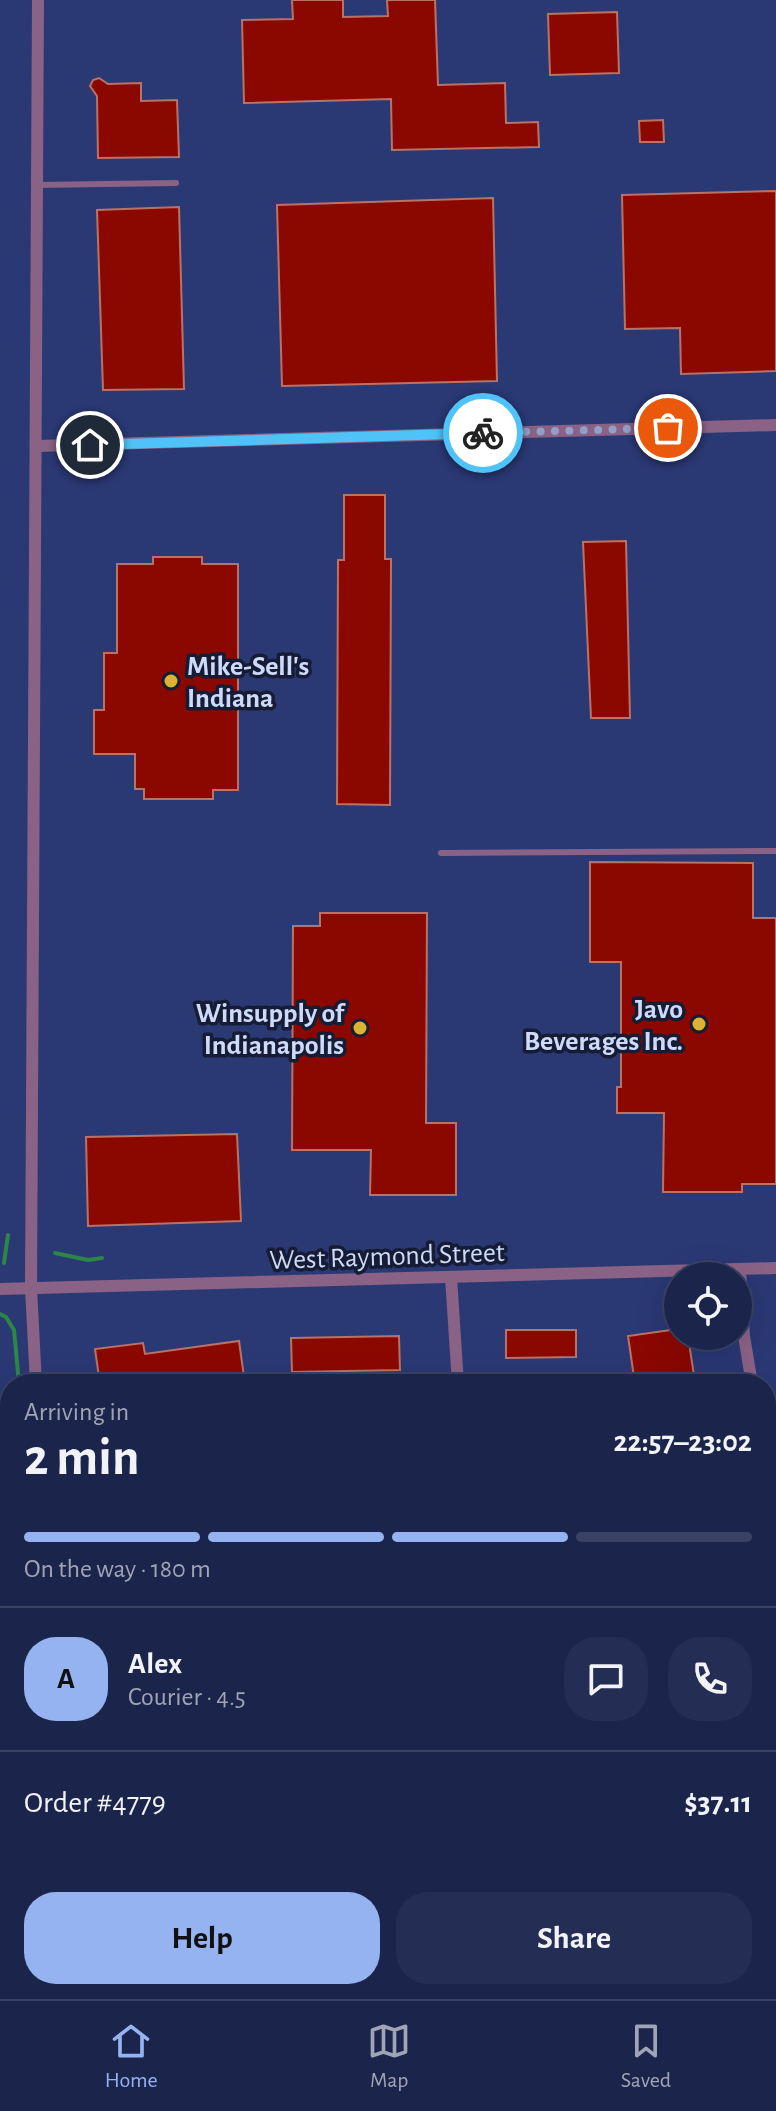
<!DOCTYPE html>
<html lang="en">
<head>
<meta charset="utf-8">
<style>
	:root { --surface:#1b254c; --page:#242d53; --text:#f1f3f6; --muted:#a0a5b5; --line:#394264; --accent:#95b2f1 }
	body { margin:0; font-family:"Alegreya Sans",sans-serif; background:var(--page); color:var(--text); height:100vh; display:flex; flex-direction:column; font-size:30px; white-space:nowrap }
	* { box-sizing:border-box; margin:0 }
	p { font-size:26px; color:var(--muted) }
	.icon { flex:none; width:44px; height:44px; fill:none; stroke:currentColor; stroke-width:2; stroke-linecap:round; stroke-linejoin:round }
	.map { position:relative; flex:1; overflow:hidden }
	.drawer { position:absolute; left:0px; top:1374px; width:776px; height:626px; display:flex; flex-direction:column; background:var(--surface); border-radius:32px 32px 0 0; box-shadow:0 8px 32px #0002,0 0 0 2px var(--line) }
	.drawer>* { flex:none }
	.buttons { position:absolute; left:664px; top:1262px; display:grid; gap:16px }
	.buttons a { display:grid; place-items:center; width:88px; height:88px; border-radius:50%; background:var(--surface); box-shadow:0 8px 32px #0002,0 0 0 2px var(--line); font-size:40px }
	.pin { position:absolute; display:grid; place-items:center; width:68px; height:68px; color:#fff; margin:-34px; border:4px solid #fff; border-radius:50%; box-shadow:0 2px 8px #0007 }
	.courier { position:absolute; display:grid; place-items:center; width:80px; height:80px; margin:-40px; border:6px solid #4fc3f7; border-radius:50%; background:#fff; color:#222; box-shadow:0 2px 10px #0007 }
	.headline em { font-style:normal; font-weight:700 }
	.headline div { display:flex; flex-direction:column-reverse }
	.headline { display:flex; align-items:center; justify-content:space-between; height:136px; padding:0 24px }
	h1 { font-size:52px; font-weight:700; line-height:60px }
	.bar { display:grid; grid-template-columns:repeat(4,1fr); gap:12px 8px; align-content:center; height:96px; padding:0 24px }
	.bar i { height:10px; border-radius:6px; background:var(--line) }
	.bar .current { background:var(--accent) }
	.bar p { grid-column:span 4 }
	.line { display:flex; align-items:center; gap:20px; padding:0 24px; border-top:2px solid var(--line) }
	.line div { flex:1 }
	.round { display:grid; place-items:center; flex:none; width:84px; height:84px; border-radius:32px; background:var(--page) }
	.button { display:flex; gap:16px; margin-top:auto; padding:16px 24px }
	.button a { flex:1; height:92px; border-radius:32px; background:var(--accent); color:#111; font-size:32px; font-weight:700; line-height:92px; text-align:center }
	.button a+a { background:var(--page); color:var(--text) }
	.tabs { display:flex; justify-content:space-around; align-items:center; height:112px; border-top:2px solid var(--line); background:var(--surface); font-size:22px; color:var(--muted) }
	.tabs a { display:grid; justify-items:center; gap:4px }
	.tabs .current { color:var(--accent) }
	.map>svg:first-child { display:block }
</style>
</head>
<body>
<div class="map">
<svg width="776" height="1999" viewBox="0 0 776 1999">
	<rect width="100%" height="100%" fill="#243166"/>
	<path fill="#2a3874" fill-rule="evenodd" d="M0,0h776v1999h-776zM678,1276h60v60h-60zM10,1384h756v606h-756z"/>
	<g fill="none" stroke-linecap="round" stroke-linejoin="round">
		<g stroke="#2b8648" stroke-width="4">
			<polyline points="55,1253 88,1260 102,1258"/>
			<polyline points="4,1263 8,1235"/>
			<polyline points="0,1314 6,1317 14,1330 19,1384"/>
			<polyline points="766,1504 776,1499"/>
			<polyline points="0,1852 10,1853"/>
		</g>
	</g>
	<g fill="#8b0800" stroke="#b97266" stroke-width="2">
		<polygon points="292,0 343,0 343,17 388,16 387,0 435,0 438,85 505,83 506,123 538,122 539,147 392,150 391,99 244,103 242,20 293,19"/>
		<polygon points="617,12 619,73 550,75 548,14"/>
		<polygon points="99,78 108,84 141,83 141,101 177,100 179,157 98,158 97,96 90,86 93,80"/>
		<polygon points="663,120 664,142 640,142 639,121"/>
		<polygon points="776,191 776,371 681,374 680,328 625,329 622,195"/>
		<polygon points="493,198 497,381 282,386 277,205"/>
		<polygon points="179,207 184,389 103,390 97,210"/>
		<polygon points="344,495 385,495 385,559 391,559 390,805 337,804 338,560 344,560"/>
		<polygon points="626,541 630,718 591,718 583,542"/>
		<polygon points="153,557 202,557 202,564 238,564 238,790 213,790 213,799 144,799 144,789 135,789 135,754 94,754 94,710 104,710 104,653 117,653 117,564 153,564"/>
		<polygon points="590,862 753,863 753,918 776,918 776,1184 742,1184 742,1192 663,1192 664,1113 617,1113 617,1087 621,1087 621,962 590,962"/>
		<polygon points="320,913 427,913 426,1123 456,1123 456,1195 370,1195 371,1150 292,1150 293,926 320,926"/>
		<polygon points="237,1134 241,1221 88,1226 86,1137"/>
		<polygon points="678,1329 678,1336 688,1336 695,1382 635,1384 628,1336"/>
		<polygon points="506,1330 576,1330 576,1357 506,1358"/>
		<polygon points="399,1336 400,1370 292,1372 291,1338"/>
		<polygon points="239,1341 245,1384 100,1384 95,1349 143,1343 145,1354"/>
	</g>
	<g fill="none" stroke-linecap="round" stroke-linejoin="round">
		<g stroke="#8a6286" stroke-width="6">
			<polyline points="37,185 176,183"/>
			<polyline points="441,853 776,851"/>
		</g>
		<g stroke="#8a6286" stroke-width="12">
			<polyline points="37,446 776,425"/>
			<polyline points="740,1269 744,1336 752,1384"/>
			<polyline points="451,1277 458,1384"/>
			<polyline points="0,1289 776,1268"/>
			<polyline points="36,1384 31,1288 38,0"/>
			<polyline points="766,1431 776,1457"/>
			<polyline points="766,1882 776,1888"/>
			<polyline points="275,1990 282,1999"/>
		</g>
	</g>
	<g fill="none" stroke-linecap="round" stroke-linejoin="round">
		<polyline stroke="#929fc6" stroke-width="8" stroke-dasharray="0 14.4" points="483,433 668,428"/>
		<polyline stroke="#4fc3f7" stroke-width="10" points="90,445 483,433"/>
	</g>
	<g fill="#dbb233" stroke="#151c34" stroke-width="3">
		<circle cx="171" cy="681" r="8"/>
		<circle cx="699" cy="1024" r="8"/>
		<circle cx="360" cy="1028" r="8"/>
	</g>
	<g text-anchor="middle" stroke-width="7" stroke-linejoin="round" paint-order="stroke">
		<g font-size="28" font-weight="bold" fill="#cedafa" stroke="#151c34" text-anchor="end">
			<text x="187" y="675" text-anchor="start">Mike-Sell's<tspan x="187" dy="32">Indiana</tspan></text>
			<text x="683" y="1018">Javo<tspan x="683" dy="32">Beverages Inc.</tspan></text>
			<text x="344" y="1022">Winsupply of<tspan x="344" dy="32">Indianapolis</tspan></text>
		</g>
		<g font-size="28" fill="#cedafa" stroke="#151c34">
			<text transform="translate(387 1255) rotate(-2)" y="10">West Raymond Street</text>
		</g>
	</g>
</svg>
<div class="buttons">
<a><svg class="icon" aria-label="locate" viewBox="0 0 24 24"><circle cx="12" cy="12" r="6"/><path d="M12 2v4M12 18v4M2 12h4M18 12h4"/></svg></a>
</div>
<div class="pin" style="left:668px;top:428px;background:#ea580c"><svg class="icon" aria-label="bag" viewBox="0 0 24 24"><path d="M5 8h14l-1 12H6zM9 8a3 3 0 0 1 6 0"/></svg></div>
<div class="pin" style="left:90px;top:445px;background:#1f2937"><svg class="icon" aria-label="home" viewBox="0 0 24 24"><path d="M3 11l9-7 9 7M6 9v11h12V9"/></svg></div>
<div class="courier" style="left:483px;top:433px"><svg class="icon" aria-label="bike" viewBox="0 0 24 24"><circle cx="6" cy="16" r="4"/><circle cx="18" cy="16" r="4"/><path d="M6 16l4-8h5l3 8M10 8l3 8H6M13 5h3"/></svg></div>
<section class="drawer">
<div class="headline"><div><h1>2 min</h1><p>Arriving in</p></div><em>22:57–23:02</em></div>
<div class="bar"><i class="current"></i><i class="current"></i><i class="current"></i><i></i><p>On the way · 180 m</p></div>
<div class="line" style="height:144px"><b class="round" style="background:var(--accent);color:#111">A</b><div><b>Alex</b><p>Courier · 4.5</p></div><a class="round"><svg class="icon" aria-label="chat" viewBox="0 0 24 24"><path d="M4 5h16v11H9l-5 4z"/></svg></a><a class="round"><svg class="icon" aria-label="phone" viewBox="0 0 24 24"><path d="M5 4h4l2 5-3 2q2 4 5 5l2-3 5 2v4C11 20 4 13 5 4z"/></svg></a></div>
<div class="line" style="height:104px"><div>Order #4779</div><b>$37.11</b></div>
<div class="button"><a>Help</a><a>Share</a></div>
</section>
</div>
<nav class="tabs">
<a class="current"><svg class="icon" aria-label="home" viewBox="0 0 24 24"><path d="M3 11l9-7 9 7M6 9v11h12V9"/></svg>Home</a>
<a><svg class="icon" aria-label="map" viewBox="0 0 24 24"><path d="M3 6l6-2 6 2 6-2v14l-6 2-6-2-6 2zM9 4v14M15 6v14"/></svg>Map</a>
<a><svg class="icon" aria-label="saved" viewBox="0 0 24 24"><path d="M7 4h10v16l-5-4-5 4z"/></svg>Saved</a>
</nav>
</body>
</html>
